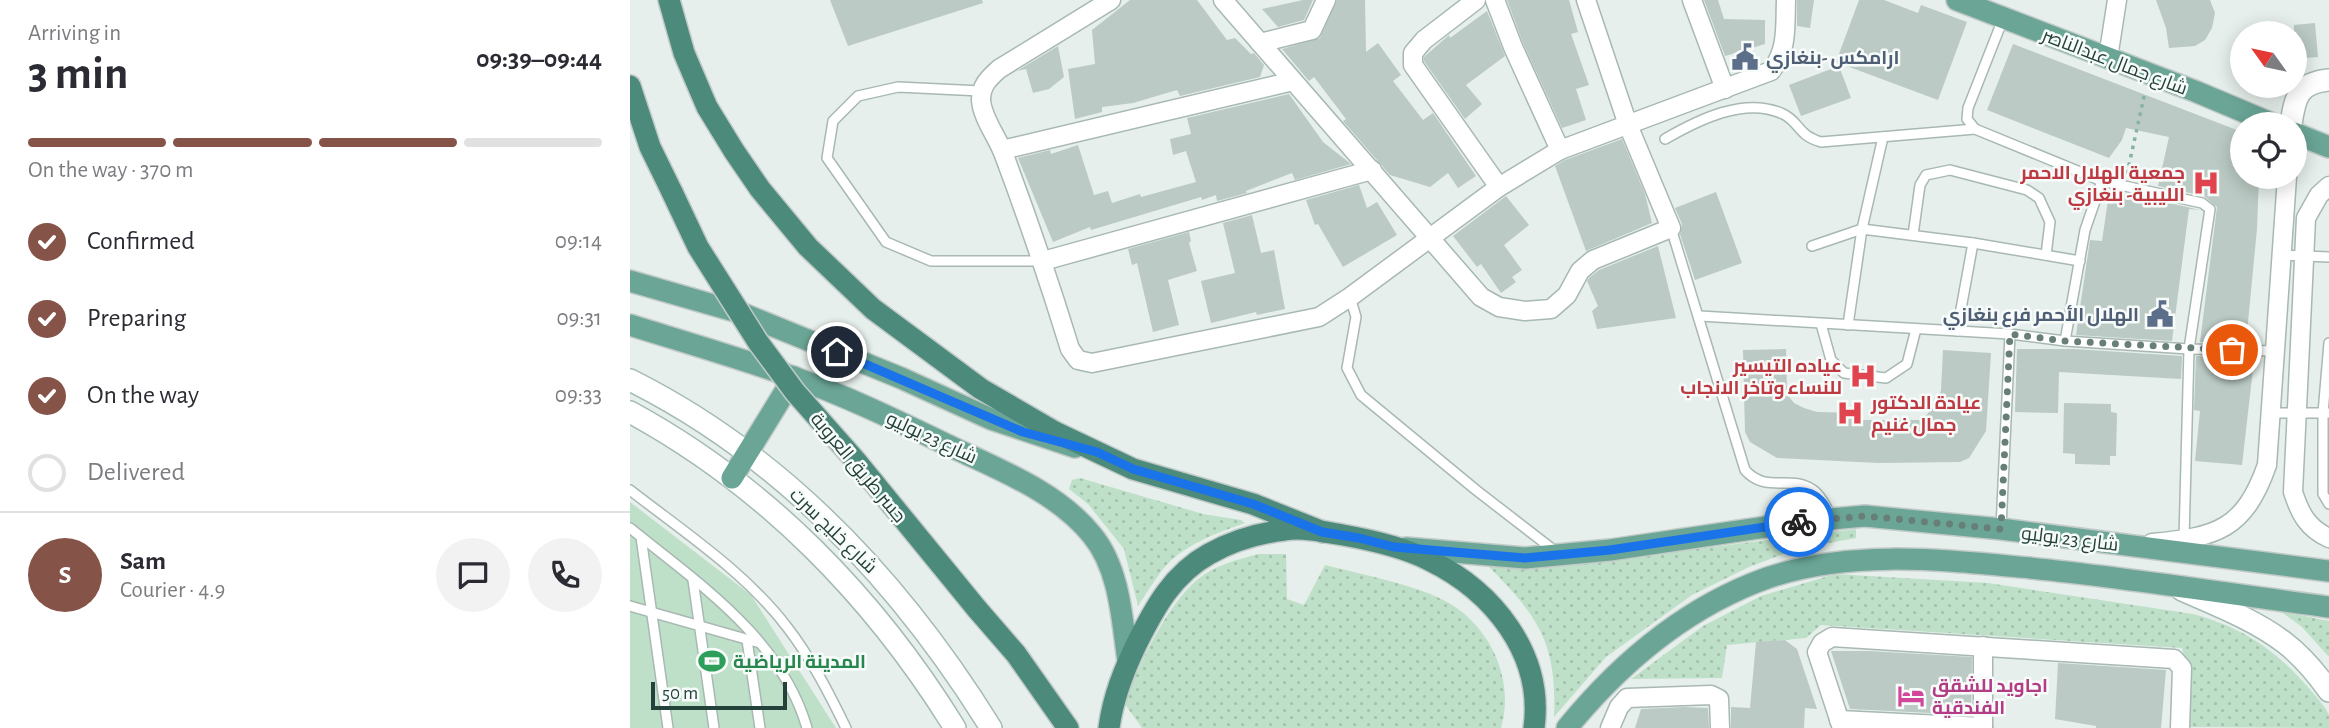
<!DOCTYPE html>
<html lang="en">
<head>
<meta charset="utf-8">
<style>
	:root { --surface:#fff; --page:#f2f2f3; --text:#2b2b33; --muted:#7c7c81; --line:#e1e1e2; --accent:#855347 }
	body { margin:0; font-family:"Alegreya Sans",Cairo,sans-serif; background:var(--page); color:var(--text); height:100vh; display:flex; flex-direction:column; font-size:26px; white-space:nowrap }
	* { box-sizing:border-box; margin:0 }
	p { font-size:23px; color:var(--muted) }
	.icon { flex:none; width:38px; height:38px; fill:none; stroke:currentColor; stroke-width:2; stroke-linecap:round; stroke-linejoin:round }
	.map { position:relative; flex:1; overflow:hidden }
	.sheet { display:flex; flex-direction:column; background:var(--surface); width:630px }
	.sheet>* { flex:none }
	.needle { width:46px; rotate:303deg }
	.buttons { position:absolute; left:1600px; top:21px; display:grid; gap:14px }
	.buttons a { display:grid; place-items:center; width:77px; height:77px; border-radius:50%; background:var(--surface); box-shadow:0 4px 18px #0003; font-size:35px }
	.scale { position:absolute; left:21px; bottom:18px; width:136px; box-sizing:border-box; padding-left:7px; border:4px solid #24423a; border-top:0; font-size:19px; line-height:24px; white-space:nowrap; color:#24423a; -webkit-text-stroke:5px #f7fbf9; paint-order:stroke }
	.pin { position:absolute; display:grid; place-items:center; width:60px; height:60px; color:#fff; margin:-30px; border:4px solid #fff; border-radius:50%; box-shadow:0 2px 7px #0007 }
	.courier { position:absolute; display:grid; place-items:center; width:70px; height:70px; margin:-35px; border:5px solid #1a73e8; border-radius:50%; background:#fff; color:#222; box-shadow:0 2px 9px #0007 }
	.headline em { font-style:normal; font-weight:600 }
	.headline div { display:flex; flex-direction:column-reverse }
	.headline { display:flex; align-items:center; justify-content:space-between; height:119px; padding:0 28px }
	h1 { font-size:46px; font-weight:600; line-height:52px }
	.bar { display:grid; grid-template-columns:repeat(4,1fr); gap:10px 7px; align-content:center; height:84px; padding:0 28px }
	.bar i { height:9px; border-radius:5px; background:var(--line) }
	.bar .selected { background:var(--accent) }
	.bar p { grid-column:span 4 }
	.line { display:flex; align-items:center; gap:18px; padding:0 28px; border-top:2px solid var(--line) }
	.line div { flex:1 }
	.round { display:grid; place-items:center; flex:none; width:74px; height:74px; border-radius:37px; background:var(--page) }
	ol { padding:0 28px; list-style:none }
	li { display:flex; align-items:center; gap:21px; height:77px }
	li p { margin-inline-start:auto }
	li .icon { padding:7px; border-radius:50%; background:var(--accent); color:#fff; stroke-width:4 }
	li:last-child { color:var(--muted) }
	li i { width:38px; height:38px; border:4px solid var(--line); border-radius:50% }
	main { display:flex; flex:1; min-height:0 }
	.map>svg:first-child { display:block }
</style>
</head>
<body>
<main>
<section class="sheet">
<div class="headline"><div><h1>3 min</h1><p>Arriving in</p></div><em>09:39–09:44</em></div>
<div class="bar"><i class="selected"></i><i class="selected"></i><i class="selected"></i><i></i><p>On the way · 370 m</p></div>
<ol>
<li><svg class="icon" aria-label="check" viewBox="0 0 24 24"><path d="M5 12l5 5 9-10"/></svg>Confirmed<p>09:14</p></li>
<li><svg class="icon" aria-label="check" viewBox="0 0 24 24"><path d="M5 12l5 5 9-10"/></svg>Preparing<p>09:31</p></li>
<li><svg class="icon" aria-label="check" viewBox="0 0 24 24"><path d="M5 12l5 5 9-10"/></svg>On the way<p>09:33</p></li>
<li><i></i>Delivered</li>
</ol>
<div class="line" style="height:126px"><b class="round" style="background:var(--accent);color:#fff">S</b><div><b>Sam</b><p>Courier · 4.9</p></div><a class="round"><svg class="icon" aria-label="chat" viewBox="0 0 24 24"><path d="M4 5h16v11H9l-5 4z"/></svg></a><a class="round"><svg class="icon" aria-label="phone" viewBox="0 0 24 24"><path d="M5 4h4l2 5-3 2q2 4 5 5l2-3 5 2v4C11 20 4 13 5 4z"/></svg></a></div>
</section>
<div class="map">
<svg width="1699" height="728" viewBox="0 0 1699 728">
	<defs>
		<pattern id="grass-dots" width="8" height="8" patternUnits="userSpaceOnUse" patternTransform="scale(1.75)"><rect width="8" height="8" fill="#bfe0c8"/><path d="M2 2h.1M6 6h.1" fill="none" stroke="#a4c1ad" stroke-width="1.8" stroke-linecap="round"/></pattern>
	</defs>
	<rect width="100%" height="100%" fill="#e6efeb"/>
	<g fill="url(#grass-dots)">
		<path d="M450,478l123,36 38,6 4,3c-28,10 -62,22 -82,46 -9,12 -17,25 -25,37l-14,-57 -36,-45 -19,-15 3,-9z"/>
		<path d="M1226,529v9l-60,11 -47,18 -57,28 -86,62 -52,60c3,-74 -15,-100 -66,-151l49,3z"/>
		<path d="M628,554h28l1,45 17,6 21,-40c35,9 93,20 124,38 42,25 66,77 52,125h-359l-18,-25c15,-37 42,-98 74,-124 17,-14 39,-19 60,-25z"/>
		<path d="M1205,574l153,9 205,31c60,16 95,46 133,95l3,6v13l-143,-1 3,-50 -7,-29 -361,-23 -15,13 -79,7 -5,33 -91,1 72,-53 58,-30z"/>
		<polygon points="1650,611 1699,621 1699,657 1672,627"/>
	</g>
	<polygon fill="#bfe0c8" points="0,502 121,595 206,728 0,728"/>
	<g fill="#bbcac4">
		<polygon points="200,0 352,0 353,3 218,46"/>
		<polygon points="500,0 567,0 597,40 605,38 621,54 624,53 634,65 630,77 550,96 547,90 503,103 472,107 472,112 445,119 438,69 465,64 462,30"/>
		<polygon points="673,0 683,0 674,20 648,27 632,9"/>
		<polygon points="707,0 735,0 736,52 748,43 771,75 763,81 793,120 803,113 846,176 828,188 818,173 800,187 760,175 713,121 716,119 684,77 679,81 652,49 690,38"/>
		<polygon points="877,0 939,0 948,32 941,34 959,85 946,89 956,120 932,128 893,43"/>
		<polygon points="1074,0 1088,0 1094,19 1135,20 1135,44 1095,56"/>
		<polygon points="1167,0 1184,0 1180,28 1167,26"/>
		<polygon points="1229,0 1254,0 1288,13 1291,5 1337,22 1308,100 1206,62"/>
		<polygon points="1526,0 1580,0 1585,13 1582,28 1575,40 1565,46 1539,48 1536,28"/>
		<polygon points="857,11 875,56 836,85 852,104 835,119 794,61 794,57 819,35 820,38"/>
		<polygon points="1685,23 1688,57 1664,59 1664,25"/>
		<polygon points="1383,44 1612,132 1612,177 1629,177 1627,229 1616,343 1570,342 1587,207 1574,196 1528,186 1539,137 1496,128 1492,140 1479,158 1357,110"/>
		<polygon points="428,46 434,77 419,89 403,93 396,69 387,71"/>
		<polygon points="1209,66 1221,98 1171,116 1159,85"/>
		<polygon points="659,94 693,142 721,164 665,180 662,173 616,191 617,193 587,201 586,195 572,200 571,197 461,230 460,227 423,242 388,158 420,150 421,154 448,145 464,195 478,191 482,203 510,194 511,197 566,182 556,151 543,155 540,139 561,134 557,118"/>
		<polygon points="992,139 1015,194 1022,223 956,251 925,166 935,160"/>
		<polygon points="729,185 737,208 747,202 767,235 713,267 688,224 685,225 676,200"/>
		<polygon points="1086,192 1112,263 1065,280 1050,234 1052,224 1045,208"/>
		<polygon points="1479,193 1518,198 1570,210 1559,209 1542,341 1446,335 1460,240 1472,241"/>
		<polygon points="876,196 899,225 874,245 892,270 882,277 886,282 871,293 851,264 847,267 823,236"/>
		<polygon points="622,215 631,253 644,250 655,309 627,315 626,312 581,323 571,281 605,273 593,223"/>
		<polygon points="559,232 561,241 559,243 567,271 538,280 549,325 523,332 507,263 502,265 498,249"/>
		<polygon points="1028,246 1046,318 967,329 962,311 968,306 957,281 959,278 969,270"/>
		<polygon points="1156,349 1157,394 1164,403 1174,408 1187,412 1226,413 1226,420 1292,420 1307,403 1311,390 1313,350 1361,353 1356,431 1339,458 1330,462 1248,463 1147,458 1120,442 1115,432 1113,350"/>
		<polygon points="1387,349 1444,349 1552,356 1551,379 1429,372 1428,413 1385,412"/>
		<polygon points="1566,356 1614,357 1613,368 1623,369 1612,465 1565,461 1570,411 1564,410"/>
		<polygon points="1434,403 1481,404 1481,412 1487,413 1486,456 1480,456 1480,465 1445,464 1445,454 1433,453"/>
		<polygon points="1155,640 1167,649 1187,709 1175,708 1174,728 1101,728 1101,707 1120,708 1126,642"/>
		<polygon points="1201,651 1239,651 1342,657 1341,715 1220,709"/>
		<polygon points="1428,663 1536,670 1531,728 1466,728 1466,726 1425,719"/>
		<polygon points="1054,707 1078,708 1079,728 1005,728 1011,709"/>
	</g>
	<g fill="none" stroke-linecap="round" stroke-linejoin="round">
		<defs>
			<g id="service">
				<polyline points="1373,19 1338,108 1337,119 1345,129 1472,181 1572,203 1580,209 1559,349 1554,539"/>
				<polyline points="351,91 268,87 228,96 203,121 197,158 256,242 301,261 412,261"/>
				<path d="M1035,139c33,-19 80,-43 118,-25 17,8 14,21 38,28l154,-13"/>
				<path d="M1041,228l74,242c21,24 45,4 68,20 9,6 13,18 19,27"/>
				<polyline points="1283,235 1290,185 1296,175 1320,170 1397,190 1409,198 1420,222 1416,255"/>
				<polyline points="1182,246 1232,229 1343,243 1450,261"/>
				<polyline points="1651,255 1699,257"/>
				<polyline points="720,297 726,317 717,368 731,395 846,490 925,551"/>
				<polyline points="1070,316 1380,334 1435,341 1559,349 1645,351"/>
				<polyline points="1191,324 1201,360 1214,373 1256,378 1277,364 1286,329"/>
				<polyline points="1218,325 1232,229 1253,137"/>
				<polyline points="1327,331 1343,243"/>
				<polyline points="1435,341 1455,230 1472,181"/>
				<polyline points="1699,343 1693,413 1693,494 1699,504"/>
				<polyline points="1641,413 1699,413"/>
				<path d="M0,490c54,42 115,82 157,137 24,31 42,66 59,101"/>
				<path d="M0,528c69,56 151,110 177,200"/>
				<polyline points="1371,528 1380,334"/>
				<polyline points="11,537 38,728"/>
				<polyline points="63,580 84,728"/>
				<polyline points="0,606 130,643"/>
				<polyline points="117,640 130,728"/>
			</g>
			<g id="minor">
				<path d="M481,0l-112,69c-10,9 -18,16 -18,31 1,18 17,38 23,55 24,64 46,129 66,194l8,11 14,3 227,-46 31,-20 149,-110 61,-37 211,-79c17,-21 14,-45 15,-71"/>
				<polyline points="593,0 851,297 869,307 895,311 921,309 937,295 950,271 963,260 1041,228 998,125 956,0"/>
				<polyline points="846,0 794,40 783,53 783,65 869,187"/>
				<polyline points="865,0 883,47 930,150"/>
				<polyline points="1062,0 1095,89"/>
				<polyline points="630,43 682,30 696,0"/>
				<polyline points="1478,58 1487,0"/>
				<polyline points="372,150 663,81"/>
				<path d="M1699,186l-10,9 -13,23 -13,274c7,21 14,36 36,46"/>
				<polyline points="413,261 742,170"/>
				<path d="M1522,543c65,-6 92,-13 115,-78l20,-288"/>
				<polyline points="1209,720 1353,727"/>
				<polyline points="980,728 989,707 997,698 1081,695 1089,699 1090,728"/>
				<polyline points="1212,728 1187,652 1192,643 1202,637 1544,659 1552,668 1550,728"/>
				<polyline points="1353,728 1353,646"/>
			</g>
			<path id="tertiary" d="M1661,124c4,-27 7,-41 38,-44"/>
			<g id="secondary">
				<path d="M0,380c154,77 271,203 361,348"/>
				<path d="M0,412c136,74 244,185 325,316"/>
				<path d="M1552,590c34,15 73,30 103,53 17,13 32,31 44,48"/>
			</g>
			<g id="primary">
				<polyline points="1327,0 1567,92 1643,124"/>
				<polyline points="1664,133 1699,147"/>
				<polyline points="0,281 111,313 271,378 361,419 445,447"/>
				<path d="M0,325c54,17 109,33 163,52 56,20 111,47 165,73 47,22 101,44 134,85 28,34 30,85 36,126"/>
				<polyline points="102,478 164,377"/>
				<polyline points="776,548 895,558 980,550 1177,521 1235,516 1371,529 1699,571"/>
				<path d="M937,728c54,-66 119,-121 200,-150 84,-29 177,-18 263,-10 100,10 199,26 299,39"/>
			</g>
			<g id="trunk">
				<polyline points="39,0 54,53 77,107 104,151 130,189 178,247 243,309 351,389 425,432 503,469 623,504 693,532"/>
				<polyline points="0,86 20,147 42,192"/>
				<polyline points="347,609 386,654 438,728"/>
				<path d="M479,728c4,-31 15,-58 28,-85 18,-36 36,-69 72,-89 23,-13 50,-21 76,-24 18,-3 40,2 58,5 28,5 60,12 86,25 64,31 115,94 105,168"/>
			</g>
		</defs>
		<use href="#service" stroke="#a8b8b2" stroke-width="12"/>
		<use href="#minor" stroke="#a8b8b2" stroke-width="21"/>
		<use href="#tertiary" stroke="#a8b8b2" stroke-width="24"/>
		<use href="#secondary" stroke="#a4bbb3" stroke-width="24"/>
		<use href="#primary" stroke="#c2cac8" stroke-width="24"/>
		<use href="#trunk" stroke="#c2cac8" stroke-width="24"/>
		<polyline stroke="#86b3a5" stroke-width="3.5" stroke-dasharray="3.5 5" stroke-linecap="butt" points="1497,174 1515,92"/>
		<use href="#service" stroke="#fff" stroke-width="9"/>
		<use href="#minor" stroke="#fff" stroke-width="18"/>
		<use href="#tertiary" stroke="#fff" stroke-width="21"/>
		<use href="#secondary" stroke="#fff" stroke-width="21"/>
		<use href="#primary" stroke="#6aa596" stroke-width="21"/>
		<use href="#trunk" stroke="#4c8a7c" stroke-width="21"/>
		<defs>
			<polyline id="trunk-bridge" points="42,192 68,247 128,342 165,392 226,461 347,609"/>
		</defs>
		<use href="#trunk-bridge" stroke="#c2cac8" stroke-width="24" stroke-linecap="butt"/>
		<use href="#trunk-bridge" stroke="#4c8a7c" stroke-width="21"/>
	</g>
	<g fill="none" stroke-linecap="round" stroke-linejoin="round">
		<polyline stroke="#687f78" stroke-width="7" stroke-dasharray="0 12.6" points="1169,522 1235,516 1371,529 1380,334 1435,341 1602,350"/>
		<polyline stroke="#1a73e8" stroke-width="9" points="207,352 393,432 467,452 503,469 623,504 692,532 729,538 764,547 895,558 980,550 1169,522"/>
	</g>
	<defs>
		<symbol id="civic-bare" viewBox="-9 -9 18 18"><path d="M-.6-6.5H3V-4.5H.6V-3L4-1V1h2V6H-6V1h2V-1L-.6-3ZM-1.2 2.5V6h2.4V2.5Z" fill="#5c6f8a" stroke="#f7fbf9" stroke-width="2.5" paint-order="stroke"/></symbol>
		<symbol id="hospital-bare" viewBox="-9 -9 18 18"><path d="M-5-5h3v3.5h4V-5h3V5h-3V1.5h-4V5h-3Z" fill="#e0444e" stroke="#f7fbf9" stroke-width="2.5" paint-order="stroke"/></symbol>
		<symbol id="stadium-bare" viewBox="-9 -9 18 18"><path d="M0-5a6.5 5 0 1 0 0 10a6.5 5 0 1 0 0-10ZM-3.5-1.8h7v3.6h-7Z" fill="#2e9e5b" stroke="#f7fbf9" stroke-width="2.5" paint-order="stroke"/></symbol>
		<symbol id="hotel-bare" viewBox="-9 -9 18 18"><path d="M-6-4.5h1.5V1H6V5H4.5V3h-9V5H-6ZM-4 0a1.8 1.8 0 1 1 3.6 0ZM.5 0V-2.5h3Q6-2.5 6 0Z" fill="#d1479c" stroke="#f7fbf9" stroke-width="2.5" paint-order="stroke"/></symbol>
	</defs>
	<g fill-rule="evenodd">
		<use href="#civic-bare" x="1096" y="38" width="38" height="38"/>
		<use href="#hospital-bare" x="1557" y="164" width="38" height="38"/>
		<use href="#civic-bare" x="1511" y="295" width="38" height="38"/>
		<use href="#hospital-bare" x="1214" y="357" width="38" height="38"/>
		<use href="#hospital-bare" x="1201" y="394" width="38" height="38"/>
		<use href="#stadium-bare" x="63" y="642" width="38" height="38"/>
		<use href="#hotel-bare" x="1262" y="677" width="38" height="38"/>
	</g>
	<g text-anchor="middle" stroke-width="5" stroke-linejoin="round" paint-order="stroke">
		<g font-size="19" font-weight="bold" fill="#4e5e75" stroke="#f7fbf9" text-anchor="start">
			<text x="1136" y="64">ارامكس -بنغازي</text>
			<text x="1509" y="321" text-anchor="end">الهلال الأحمر فرع بنغازي</text>
		</g>
		<g font-size="19" fill="#24423a" stroke="#f7fbf9">
			<text transform="translate(1485 61) rotate(21)" y="7">شارع جمال عبدالناصر</text>
			<text transform="translate(302 437) rotate(25)" y="7">شارع 23 يوليو</text>
			<text transform="translate(229 467) rotate(50)" y="7">جسر طريق العروبة</text>
			<text transform="translate(204 530) rotate(44)" y="7">شارع خليج سرت</text>
			<text transform="translate(1440 538) rotate(7)" y="7">شارع 23 يوليو</text>
		</g>
		<g font-size="19" font-weight="bold" fill="#be3a42" stroke="#f7fbf9" text-anchor="end">
			<text x="1555" y="179">جمعية الهلال الاحمر<tspan x="1555" dy="22">الليبية- بنغازي</tspan></text>
			<text x="1212" y="372">عياده التيسير<tspan x="1212" dy="22">للنساء وتاخر الانجاب</tspan></text>
			<text x="1241" y="409" text-anchor="start">عيادة الدكتور<tspan x="1241" dy="22">جمال غنيم</tspan></text>
		</g>
		<g font-size="19" font-weight="bold" fill="#27864d" stroke="#f7fbf9" text-anchor="start">
			<text x="103" y="668">المدينة الرياضية</text>
		</g>
		<g font-size="19" font-weight="bold" fill="#b23c85" stroke="#f7fbf9" text-anchor="start">
			<text x="1302" y="692">اجاويد للشقق<tspan x="1302" dy="22">الفندقية</tspan></text>
		</g>
	</g>
</svg>
<div class="buttons">
<a><svg class="needle" viewBox="-14 -14 28 28"><path d="M0-13l5 13h-10z" fill="#e53935"/><path d="M0 13l5-13h-10z" fill="#7c7c81"/></svg></a>
<a><svg class="icon" aria-label="locate" viewBox="0 0 24 24"><circle cx="12" cy="12" r="6"/><path d="M12 2v4M12 18v4M2 12h4M18 12h4"/></svg></a>
</div>
<div class="scale">50 m</div>
<div class="pin" style="left:1602px;top:350px;background:#ea580c"><svg class="icon" aria-label="bag" viewBox="0 0 24 24"><path d="M5 8h14l-1 12H6zM9 8a3 3 0 0 1 6 0"/></svg></div>
<div class="pin" style="left:207px;top:352px;background:#1f2937"><svg class="icon" aria-label="home" viewBox="0 0 24 24"><path d="M3 11l9-7 9 7M6 9v11h12V9"/></svg></div>
<div class="courier" style="left:1169px;top:522px"><svg class="icon" aria-label="bike" viewBox="0 0 24 24"><circle cx="6" cy="16" r="4"/><circle cx="18" cy="16" r="4"/><path d="M6 16l4-8h5l3 8M10 8l3 8H6M13 5h3"/></svg></div>
</div>
</main>
</body>
</html>
